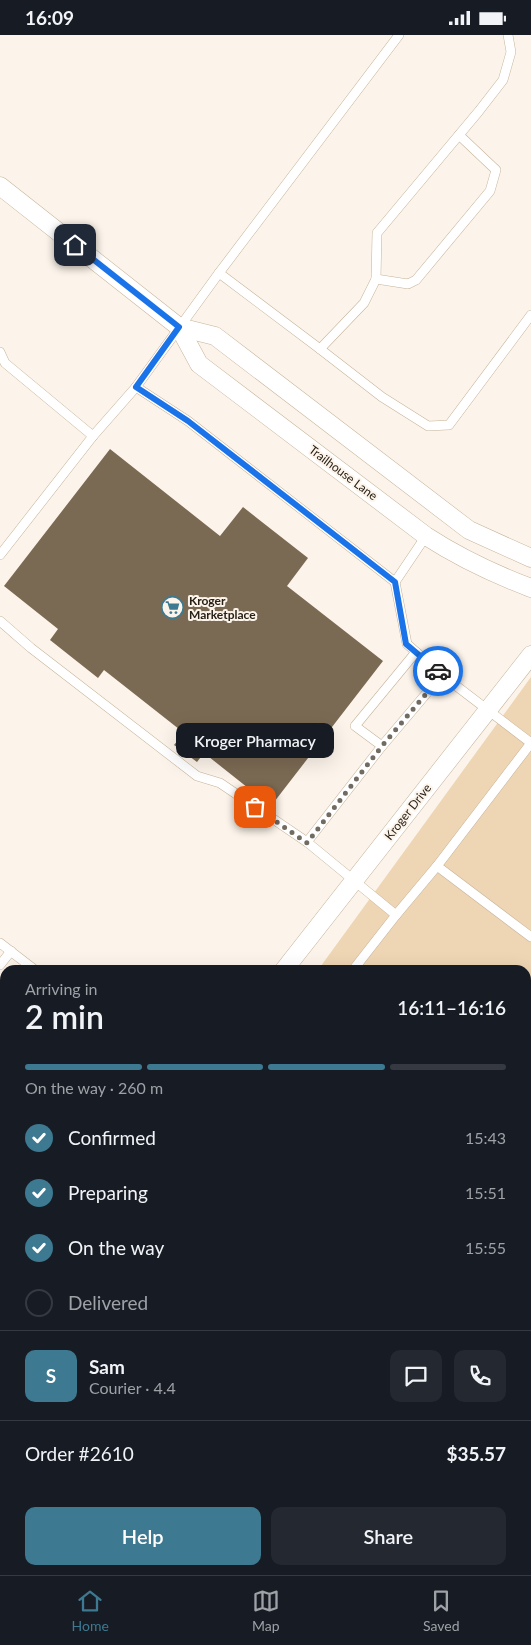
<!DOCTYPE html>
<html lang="en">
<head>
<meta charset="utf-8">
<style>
	:root { --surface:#171b24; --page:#242831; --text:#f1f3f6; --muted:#9ea1a6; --line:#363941; --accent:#3d7990 }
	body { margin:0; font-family:Lato,sans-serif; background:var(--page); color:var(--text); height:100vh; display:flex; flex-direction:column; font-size:19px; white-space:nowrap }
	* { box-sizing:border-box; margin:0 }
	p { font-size:16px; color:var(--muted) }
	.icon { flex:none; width:28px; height:28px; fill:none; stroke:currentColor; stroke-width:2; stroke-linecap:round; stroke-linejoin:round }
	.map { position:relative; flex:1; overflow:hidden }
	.panel { position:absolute; left:0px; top:930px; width:531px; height:610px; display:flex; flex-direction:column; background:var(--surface); border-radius:15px 15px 0 0; box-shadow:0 5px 20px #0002 }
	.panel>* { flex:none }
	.pin { position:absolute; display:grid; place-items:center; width:42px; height:42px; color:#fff; margin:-21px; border-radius:10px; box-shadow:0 2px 8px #0006 }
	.courier { position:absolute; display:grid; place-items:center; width:50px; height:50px; margin:-25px; border:4px solid #1a73e8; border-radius:50%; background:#fff; color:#222; box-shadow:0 1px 6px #0007 }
	.bubble { position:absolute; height:35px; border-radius:10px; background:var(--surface); box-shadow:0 5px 20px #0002; font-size:16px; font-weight:600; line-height:35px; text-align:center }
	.headline em { font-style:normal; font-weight:600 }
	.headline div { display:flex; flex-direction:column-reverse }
	.headline { display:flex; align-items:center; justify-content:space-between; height:85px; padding:0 25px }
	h1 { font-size:32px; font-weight:600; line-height:38px }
	.bar { display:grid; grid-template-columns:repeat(4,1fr); gap:8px 5px; align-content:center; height:60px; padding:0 25px }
	.bar i { height:6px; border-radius:4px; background:var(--line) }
	.bar .current { background:var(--accent) }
	.bar p { grid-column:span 4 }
	.line { display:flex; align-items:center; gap:12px; padding:0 25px; border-top:1px solid var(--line) }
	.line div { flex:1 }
	.round { display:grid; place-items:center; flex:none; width:52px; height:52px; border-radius:10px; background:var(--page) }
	ol { padding:0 25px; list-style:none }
	li { display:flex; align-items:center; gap:15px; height:55px }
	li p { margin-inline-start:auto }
	li .icon { padding:5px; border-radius:50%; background:var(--accent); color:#fff; stroke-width:4 }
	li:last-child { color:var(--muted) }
	li i { width:28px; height:28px; border:2px solid var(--line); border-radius:50% }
	.action { display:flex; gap:10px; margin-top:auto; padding:10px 25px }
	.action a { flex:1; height:58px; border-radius:10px; background:var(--accent); color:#fff; font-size:20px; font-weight:600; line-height:58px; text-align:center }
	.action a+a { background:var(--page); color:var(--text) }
	.status { display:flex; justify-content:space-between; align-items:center; height:35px; padding:0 25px; background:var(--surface); direction:ltr }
	.status svg { height:14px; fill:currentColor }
	.menu { display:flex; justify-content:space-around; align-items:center; height:70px; border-top:1px solid var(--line); background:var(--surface); font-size:14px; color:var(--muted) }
	.menu a { display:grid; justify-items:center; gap:2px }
	.menu .current { color:var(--accent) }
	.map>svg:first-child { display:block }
</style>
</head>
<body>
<div class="status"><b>16:09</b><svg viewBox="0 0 49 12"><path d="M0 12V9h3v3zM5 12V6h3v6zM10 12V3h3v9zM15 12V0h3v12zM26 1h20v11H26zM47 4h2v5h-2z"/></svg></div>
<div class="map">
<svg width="531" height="1540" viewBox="0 0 531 1540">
	<rect width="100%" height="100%" fill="#fcf4ea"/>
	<polygon fill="#eed5b3" points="531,642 531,997 526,1003 526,935 318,935"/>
	<polygon fill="#7b6a53" points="110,414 220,501 243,472 308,523 287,551 383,626 271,771 204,718 197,727 174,710 184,698 104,635 98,643 50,605 58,594 4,551"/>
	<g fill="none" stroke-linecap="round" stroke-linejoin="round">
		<defs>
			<g id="service">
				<polyline points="399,0 219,238 136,352 188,386 395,547 407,609 442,640 531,708"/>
				<polyline points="508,0 511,17 503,45 479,76 377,198 376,244 364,268 320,314 382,362 428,391 449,390 531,280"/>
				<polyline points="219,238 320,314"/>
				<polyline points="376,244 408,249 416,245 490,156 496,135 459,100"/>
				<polyline points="0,317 5,328 93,401"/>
				<polyline points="0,520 93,401 136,352"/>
				<polyline points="395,547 426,501"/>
				<polyline points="0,586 31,613 197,741 220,748 307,807 396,880 437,831 531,902"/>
				<polyline points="382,711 355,691 416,617"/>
				<polyline points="307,807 382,711 442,640"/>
				<polyline points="437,831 531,708"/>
				<polyline points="0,908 35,935"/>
				<polyline points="0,930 11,916"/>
				<polyline points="353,935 396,880"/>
				<polyline points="526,963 531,957"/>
				<polyline points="0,1437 5,1437"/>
				<polyline points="237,1535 238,1540"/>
				<polyline points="79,1540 82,1535"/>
				<polyline points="343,1540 347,1535"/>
			</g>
			<g id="minor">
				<path d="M0,151l179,141 20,37 227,172c34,22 68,38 105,52"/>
				<polyline points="179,292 215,301 469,495 531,523"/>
				<polyline points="284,935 531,620"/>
				<polyline points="526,1166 531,1159"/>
				<polyline points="526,1209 531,1213"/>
				<polyline points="0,1216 5,1217"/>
				<polyline points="526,1449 531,1453"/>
			</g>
			<g id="secondary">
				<polyline points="0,1363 5,1364"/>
				<polyline points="391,1535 399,1540"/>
			</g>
		</defs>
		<use href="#service" stroke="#c6b39a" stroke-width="10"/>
		<use href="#minor" stroke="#c6b39a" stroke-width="19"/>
		<use href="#secondary" stroke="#c6b39a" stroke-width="26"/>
		<use href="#service" stroke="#fff" stroke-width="9"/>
		<use href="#minor" stroke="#fff" stroke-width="18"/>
		<use href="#secondary" stroke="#fae4ba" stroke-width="25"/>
	</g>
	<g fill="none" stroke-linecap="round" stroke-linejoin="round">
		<polyline stroke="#726b61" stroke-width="5" stroke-dasharray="0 9" points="255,772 307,808 382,711 442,640 438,636"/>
		<polyline stroke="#1a73e8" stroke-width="6" points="75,210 179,292 136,352 188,386 395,547 406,609 438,636"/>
	</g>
	<defs>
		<symbol id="supermarket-ring" viewBox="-11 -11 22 22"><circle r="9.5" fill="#fcf4ea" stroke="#3d7990" stroke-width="1.5"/><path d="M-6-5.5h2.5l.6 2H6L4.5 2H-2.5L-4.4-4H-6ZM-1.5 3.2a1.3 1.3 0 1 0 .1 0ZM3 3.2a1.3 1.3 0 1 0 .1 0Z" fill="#3d7990"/></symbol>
	</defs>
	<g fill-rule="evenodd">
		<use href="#supermarket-ring" x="160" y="560" width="25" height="25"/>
	</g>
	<g text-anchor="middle" stroke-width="4" stroke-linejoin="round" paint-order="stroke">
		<g font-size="12" fill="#282117" stroke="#fcf4ea">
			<text transform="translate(343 438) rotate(37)" y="4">Trailhouse Lane</text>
			<text transform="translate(408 777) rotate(-52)" y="4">Kroger Drive</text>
		</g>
		<g font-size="12" font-weight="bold" fill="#282117" stroke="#fcf4ea" text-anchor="start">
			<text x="189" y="570">Kroger<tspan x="189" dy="14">Marketplace</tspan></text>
		</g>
	</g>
</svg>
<div class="pin" style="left:255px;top:772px;background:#ea580c"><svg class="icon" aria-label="bag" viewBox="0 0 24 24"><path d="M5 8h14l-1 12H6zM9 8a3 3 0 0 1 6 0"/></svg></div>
<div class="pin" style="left:75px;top:210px;background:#1f2937"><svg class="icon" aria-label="home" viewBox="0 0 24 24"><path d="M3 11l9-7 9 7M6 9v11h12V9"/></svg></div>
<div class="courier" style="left:438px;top:636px"><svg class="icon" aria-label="car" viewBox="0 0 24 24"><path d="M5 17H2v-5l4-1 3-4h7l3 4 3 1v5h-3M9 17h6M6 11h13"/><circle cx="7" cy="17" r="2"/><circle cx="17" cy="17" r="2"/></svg></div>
<div class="bubble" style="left:176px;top:688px;width:158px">Kroger Pharmacy</div>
<section class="panel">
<div class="headline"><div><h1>2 min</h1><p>Arriving in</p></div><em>16:11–16:16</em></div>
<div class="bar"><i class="current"></i><i class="current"></i><i class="current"></i><i></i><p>On the way · 260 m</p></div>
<ol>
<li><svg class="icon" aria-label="check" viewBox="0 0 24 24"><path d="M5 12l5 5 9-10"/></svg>Confirmed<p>15:43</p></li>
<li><svg class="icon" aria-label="check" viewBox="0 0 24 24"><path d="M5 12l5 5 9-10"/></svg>Preparing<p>15:51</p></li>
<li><svg class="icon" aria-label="check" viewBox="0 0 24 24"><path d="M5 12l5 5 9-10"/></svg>On the way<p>15:55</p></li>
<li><i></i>Delivered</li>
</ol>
<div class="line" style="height:90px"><b class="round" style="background:var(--accent);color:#fff">S</b><div><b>Sam</b><p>Courier · 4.4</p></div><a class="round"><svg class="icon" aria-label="chat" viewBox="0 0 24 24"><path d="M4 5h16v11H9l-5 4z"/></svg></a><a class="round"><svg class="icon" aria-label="phone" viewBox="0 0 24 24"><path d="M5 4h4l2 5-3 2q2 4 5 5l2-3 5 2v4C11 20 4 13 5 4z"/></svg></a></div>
<div class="line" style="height:65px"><div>Order #2610</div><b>$35.57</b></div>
<div class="action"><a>Help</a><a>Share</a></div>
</section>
</div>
<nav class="menu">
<a class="current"><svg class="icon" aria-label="home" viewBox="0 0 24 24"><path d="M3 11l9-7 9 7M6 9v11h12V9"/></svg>Home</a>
<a><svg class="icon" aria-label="map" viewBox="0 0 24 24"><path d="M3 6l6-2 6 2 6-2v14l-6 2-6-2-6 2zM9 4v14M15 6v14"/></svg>Map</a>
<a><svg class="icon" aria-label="saved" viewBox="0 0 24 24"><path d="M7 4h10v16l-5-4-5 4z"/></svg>Saved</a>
</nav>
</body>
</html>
